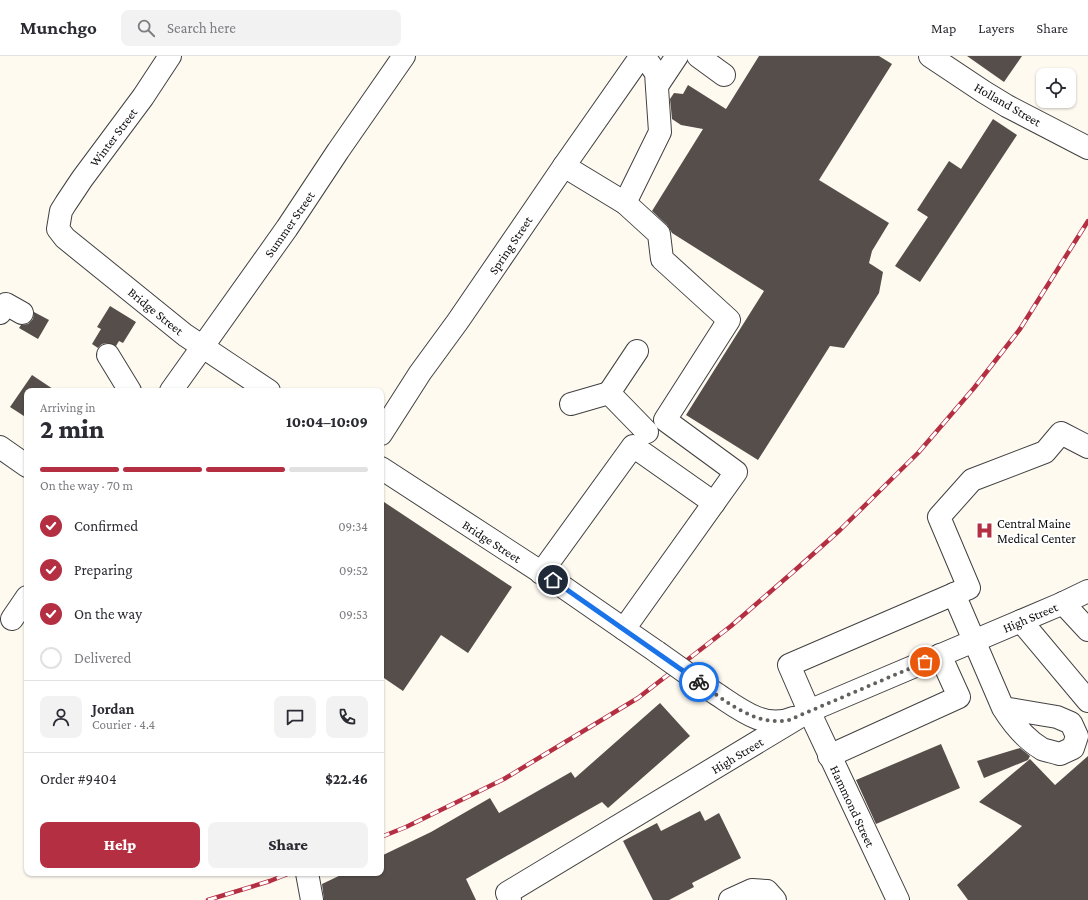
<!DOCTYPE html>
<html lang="en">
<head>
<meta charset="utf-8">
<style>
	:root { --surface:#fff; --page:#f2f2f3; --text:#2b2b33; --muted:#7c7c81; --line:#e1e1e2; --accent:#b52f42 }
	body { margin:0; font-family:"Crimson Pro",serif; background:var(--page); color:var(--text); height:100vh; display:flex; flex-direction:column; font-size:15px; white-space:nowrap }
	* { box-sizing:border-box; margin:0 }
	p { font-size:13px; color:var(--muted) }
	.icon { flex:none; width:22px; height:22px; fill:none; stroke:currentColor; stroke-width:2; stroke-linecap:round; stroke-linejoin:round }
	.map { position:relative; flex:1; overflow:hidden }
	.panel { position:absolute; left:24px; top:332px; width:360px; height:488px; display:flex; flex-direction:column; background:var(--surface); border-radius:8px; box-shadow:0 1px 3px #0004 }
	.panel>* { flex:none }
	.controls { position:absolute; left:1036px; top:12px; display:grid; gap:8px }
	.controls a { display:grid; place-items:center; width:40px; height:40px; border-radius:8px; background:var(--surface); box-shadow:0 1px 3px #0004; font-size:20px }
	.pin { position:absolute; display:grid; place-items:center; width:34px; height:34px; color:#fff; margin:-17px; border:2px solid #fff; border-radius:50%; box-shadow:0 1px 4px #0007 }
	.courier { position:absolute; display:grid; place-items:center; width:40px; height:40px; margin:-20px; border:3px solid #1a73e8; border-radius:50%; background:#fff; color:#222; box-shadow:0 1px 5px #0007 }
	.summary em { font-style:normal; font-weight:800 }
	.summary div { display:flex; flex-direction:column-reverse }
	.summary { display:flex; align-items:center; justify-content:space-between; height:68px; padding:0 16px }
	h1 { font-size:26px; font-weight:800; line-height:30px }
	.bar { display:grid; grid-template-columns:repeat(4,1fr); gap:6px 4px; align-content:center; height:48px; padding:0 16px }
	.bar i { height:5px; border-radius:3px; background:var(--line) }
	.bar .on { background:var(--accent) }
	.bar p { grid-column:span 4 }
	.line { display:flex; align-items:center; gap:10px; padding:0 16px; border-top:1px solid var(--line) }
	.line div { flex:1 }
	.round { display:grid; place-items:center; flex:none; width:42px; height:42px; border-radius:8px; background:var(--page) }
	ol { padding:0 16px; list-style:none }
	li { display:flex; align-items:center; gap:12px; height:44px }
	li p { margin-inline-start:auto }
	li .icon { padding:4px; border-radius:50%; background:var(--accent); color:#fff; stroke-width:4 }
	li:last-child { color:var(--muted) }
	li i { width:22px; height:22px; border:2px solid var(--line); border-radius:50% }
	.button { display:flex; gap:8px; margin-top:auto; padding:8px 16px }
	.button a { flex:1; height:46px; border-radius:8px; background:var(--accent); color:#fff; font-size:16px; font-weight:800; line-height:46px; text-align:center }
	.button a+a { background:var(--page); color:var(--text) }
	header { display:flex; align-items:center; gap:24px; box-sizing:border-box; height:56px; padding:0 20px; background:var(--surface); border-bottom:1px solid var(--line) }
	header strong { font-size:19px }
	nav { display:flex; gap:22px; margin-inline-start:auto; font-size:14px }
	.search { width:280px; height:36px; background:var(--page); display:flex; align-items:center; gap:10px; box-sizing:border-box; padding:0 14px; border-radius:8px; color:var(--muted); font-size:15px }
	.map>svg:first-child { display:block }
</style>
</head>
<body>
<header>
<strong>Munchgo</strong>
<div class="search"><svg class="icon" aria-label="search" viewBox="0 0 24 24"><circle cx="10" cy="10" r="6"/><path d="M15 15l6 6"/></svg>Search here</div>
<nav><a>Map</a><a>Layers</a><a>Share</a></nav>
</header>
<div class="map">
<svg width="1088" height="844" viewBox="0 0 1088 844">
	<rect width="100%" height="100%" fill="#fefaf0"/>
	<g fill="#564e4b">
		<polygon points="759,0 879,0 892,8 819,124 889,167 872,195 869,207 883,216 879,237 844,292 830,290 758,404 686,359 764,235 672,177 667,169 652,155 703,73 681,69 672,63 670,43 674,37 683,38 688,29 726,53"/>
		<polygon points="967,0 1022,0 1004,26"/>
		<polygon points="993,63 1017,79 920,226 895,210 928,161 917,154 949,105 961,113"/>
		<polygon points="110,250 136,266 123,287 119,285 116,290 107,287 102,288 98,292 92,288 101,273 97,271"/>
		<polygon points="34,256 49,264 38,283 19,272 21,269 28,268 33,263"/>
		<polygon points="32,319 56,335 27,335 27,362 10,351"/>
		<polygon points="381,444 512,531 468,597 441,579 403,635 381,620"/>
		<polygon points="660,647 690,680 608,752 602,746 466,823 476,844 324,844 322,828 345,817 381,817 381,800 431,776 490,742 499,757 571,716 575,722"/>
		<polygon points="941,688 960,732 876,768 856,724"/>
		<polygon points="1020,692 1030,700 1028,704 984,722 977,705"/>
		<polygon points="1088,700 1088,844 968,844 957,829 1022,770 979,746 1030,703 1055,729"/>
		<polygon points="700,755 705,765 719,757 741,802 692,827 694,831 669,844 653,844 623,785 657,767 661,775"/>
	</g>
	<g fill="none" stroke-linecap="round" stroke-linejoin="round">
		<defs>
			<g id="minor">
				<polyline points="170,0 143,41 82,123 66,147 61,155 58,173 65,182 185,279 269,335"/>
				<polyline points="698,0 724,19"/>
				<polyline points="930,0 984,36 1007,50 1088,92"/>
				<polyline points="657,30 677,0"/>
				<polyline points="564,110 625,147 659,178 662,203 729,264 665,364 736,416 624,573"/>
				<polyline points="625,147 660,76 656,17 644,0"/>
				<polyline points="0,257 6,248 22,257"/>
				<polyline points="637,295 609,337 647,376"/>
				<polyline points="108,299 130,335"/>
				<polyline points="171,335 287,172 338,95 404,0"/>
				<polyline points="571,348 609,337"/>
				<polyline points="381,378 420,317 458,265 564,110 641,0"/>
				<polyline points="0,391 27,410"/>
				<polyline points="381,412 553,524 657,596"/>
				<polyline points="541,517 633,390 714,447"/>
				<polyline points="954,538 969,532 939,461 972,424 1045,396 1061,377 1088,391"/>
				<polyline points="1063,547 1088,574"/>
				<polyline points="12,563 27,541"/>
				<polyline points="1021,565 1088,645"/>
				<path d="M712,635c24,15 51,40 81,27"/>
				<polyline points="829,700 959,641 940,599"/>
				<polyline points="307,817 312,844"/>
				<polyline points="510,844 507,837 809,655 1061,548 1088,535"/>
				<polyline points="730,844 752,834 767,835 775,844"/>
				<path d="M898,844l-89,-189 -20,-46 165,-71 49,114c10,16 22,31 39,41 5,2 12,3 18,5l13,-6 4,-12 -6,-13 -14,-6 -54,-9"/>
			</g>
		</defs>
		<use href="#minor" stroke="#414141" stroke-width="24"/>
		<use href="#minor" stroke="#fff" stroke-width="22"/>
		<defs>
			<g id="rail">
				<polyline points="381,781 406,771 504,723 638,642 731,570 793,516 840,474 918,397 974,332 1020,273 1088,165"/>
				<polyline points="208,844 270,825 290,817"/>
			</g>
		</defs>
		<use href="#rail" stroke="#b52f42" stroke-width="4.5"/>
		<use href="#rail" stroke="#fff" stroke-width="3" stroke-dasharray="9" stroke-linecap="butt"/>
		<defs>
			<polyline id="minor-bridge" points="657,596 712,635"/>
		</defs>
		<use href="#minor-bridge" stroke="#414141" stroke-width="24" stroke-linecap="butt"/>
		<use href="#minor-bridge" stroke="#fff" stroke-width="22"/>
	</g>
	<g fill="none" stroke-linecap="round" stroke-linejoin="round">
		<path stroke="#62615d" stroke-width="4" stroke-dasharray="0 7.2" d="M699,626c25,18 56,45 90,38l136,-58"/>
		<polyline stroke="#1a73e8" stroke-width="5" points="553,524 699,626"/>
	</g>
	<defs>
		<symbol id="hospital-bare" viewBox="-9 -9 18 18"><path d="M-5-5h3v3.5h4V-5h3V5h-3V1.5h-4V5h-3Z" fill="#b52f42" stroke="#fff" stroke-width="2.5" paint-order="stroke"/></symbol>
	</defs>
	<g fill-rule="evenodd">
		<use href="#hospital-bare" x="972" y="462" width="25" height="25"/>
	</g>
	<g text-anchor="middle" stroke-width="4" stroke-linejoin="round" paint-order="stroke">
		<g font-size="13" fill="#0e0e0e" stroke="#fff">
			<text transform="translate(1008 48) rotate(30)" y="5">Holland Street</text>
			<text transform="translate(113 81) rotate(-53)" y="5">Winter Street</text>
			<text transform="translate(289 168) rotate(-55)" y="5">Summer Street</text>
			<text transform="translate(510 189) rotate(-56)" y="5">Spring Street</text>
			<text transform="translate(156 255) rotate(39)" y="5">Bridge Street</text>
			<text transform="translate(492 485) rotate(33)" y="5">Bridge Street</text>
			<text transform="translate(1030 561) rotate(-23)" y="5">High Street</text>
			<text transform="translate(737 699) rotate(-31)" y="5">High Street</text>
			<text transform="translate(853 750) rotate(65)" y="5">Hammond Street</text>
		</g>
		<g font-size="13" fill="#0e0e0e" stroke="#fff" text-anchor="start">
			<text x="997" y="472">Central Maine<tspan x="997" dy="15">Medical Center</tspan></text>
		</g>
	</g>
</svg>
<div class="controls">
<a><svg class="icon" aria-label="locate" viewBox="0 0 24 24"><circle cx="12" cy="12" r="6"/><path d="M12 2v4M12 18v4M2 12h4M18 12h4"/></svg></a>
</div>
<div class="pin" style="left:925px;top:606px;background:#ea580c"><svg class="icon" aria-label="bag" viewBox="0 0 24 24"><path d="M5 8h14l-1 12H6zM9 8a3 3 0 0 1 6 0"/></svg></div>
<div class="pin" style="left:553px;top:524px;background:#1f2937"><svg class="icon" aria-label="home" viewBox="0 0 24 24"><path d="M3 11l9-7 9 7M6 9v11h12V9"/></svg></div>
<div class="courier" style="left:699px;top:626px"><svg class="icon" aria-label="bike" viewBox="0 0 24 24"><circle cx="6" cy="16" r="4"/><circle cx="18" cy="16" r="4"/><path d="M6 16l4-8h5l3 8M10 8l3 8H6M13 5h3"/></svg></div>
<section class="panel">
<div class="summary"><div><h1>2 min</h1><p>Arriving in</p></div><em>10:04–10:09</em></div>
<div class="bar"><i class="on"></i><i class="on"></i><i class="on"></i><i></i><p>On the way · 70 m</p></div>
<ol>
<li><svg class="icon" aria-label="check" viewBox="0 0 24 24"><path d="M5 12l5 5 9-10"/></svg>Confirmed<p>09:34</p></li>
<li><svg class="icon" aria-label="check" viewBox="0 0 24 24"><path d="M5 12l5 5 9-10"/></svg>Preparing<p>09:52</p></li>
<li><svg class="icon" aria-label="check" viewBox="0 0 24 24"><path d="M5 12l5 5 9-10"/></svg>On the way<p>09:53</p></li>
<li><i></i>Delivered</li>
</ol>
<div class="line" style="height:72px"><a class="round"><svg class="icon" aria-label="person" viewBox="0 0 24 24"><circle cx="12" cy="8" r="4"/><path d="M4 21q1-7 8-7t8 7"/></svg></a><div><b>Jordan</b><p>Courier · 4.4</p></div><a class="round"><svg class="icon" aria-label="chat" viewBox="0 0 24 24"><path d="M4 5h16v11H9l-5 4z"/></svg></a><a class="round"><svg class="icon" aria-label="phone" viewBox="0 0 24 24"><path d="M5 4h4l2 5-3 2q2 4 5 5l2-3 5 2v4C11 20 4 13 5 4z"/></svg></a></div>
<div class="line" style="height:52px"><div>Order #9404</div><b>$22.46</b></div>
<div class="button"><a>Help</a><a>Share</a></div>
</section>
</div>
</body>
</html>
